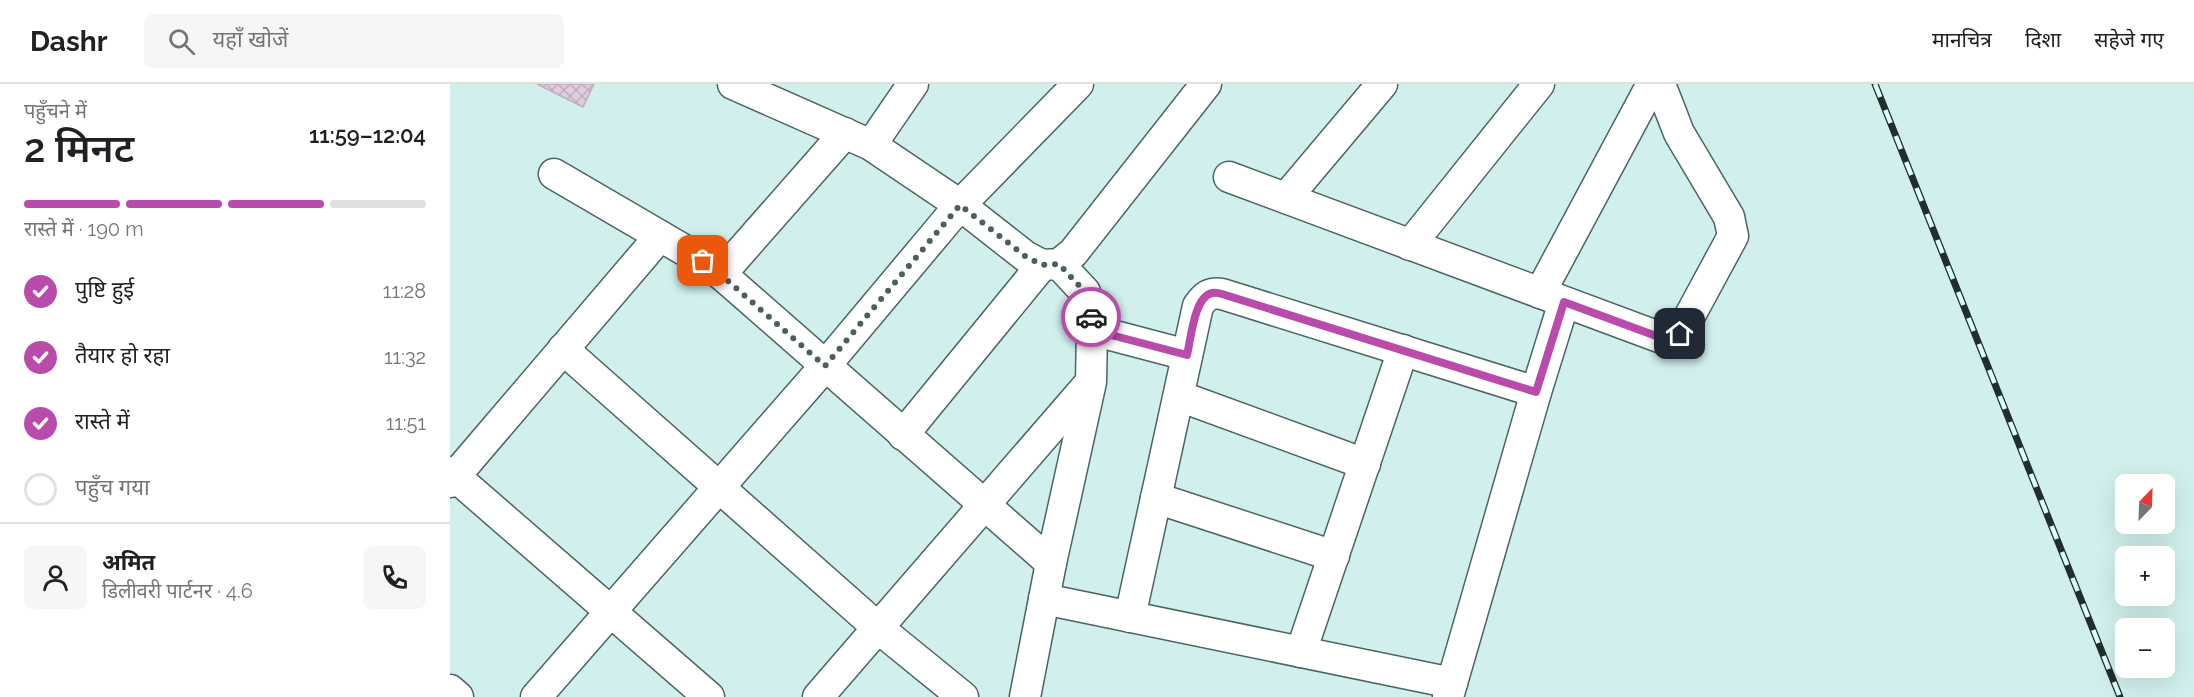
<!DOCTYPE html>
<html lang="hi">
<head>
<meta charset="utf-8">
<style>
	:root { --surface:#fff; --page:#f6f6f6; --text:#202124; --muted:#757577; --line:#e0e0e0; --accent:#b94cab }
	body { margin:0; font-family:Raleway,"Noto Sans Devanagari",sans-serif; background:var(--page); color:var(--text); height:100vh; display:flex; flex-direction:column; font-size:22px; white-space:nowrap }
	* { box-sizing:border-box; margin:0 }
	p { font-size:20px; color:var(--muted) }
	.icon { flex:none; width:33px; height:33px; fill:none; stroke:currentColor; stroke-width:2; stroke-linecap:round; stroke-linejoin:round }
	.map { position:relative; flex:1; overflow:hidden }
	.details { display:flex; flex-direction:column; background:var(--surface); width:450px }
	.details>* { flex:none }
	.needle { width:39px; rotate:23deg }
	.buttons { position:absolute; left:1665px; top:390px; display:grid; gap:12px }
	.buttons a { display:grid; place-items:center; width:60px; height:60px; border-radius:9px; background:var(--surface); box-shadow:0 6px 24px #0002; font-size:30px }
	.pin { position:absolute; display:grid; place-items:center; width:51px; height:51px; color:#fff; margin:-26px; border-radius:12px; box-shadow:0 3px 9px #0006 }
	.courier { position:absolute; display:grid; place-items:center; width:60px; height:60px; margin:-30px; border:4px solid #b94cab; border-radius:50%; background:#fff; color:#222; box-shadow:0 2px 8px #0007 }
	.headline em { font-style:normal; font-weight:600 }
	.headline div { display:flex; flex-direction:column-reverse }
	.headline { display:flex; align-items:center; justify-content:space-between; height:102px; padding:0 24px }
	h1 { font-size:39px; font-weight:600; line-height:45px }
	.bar { display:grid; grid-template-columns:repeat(4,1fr); gap:9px 6px; align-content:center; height:72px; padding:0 24px }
	.bar i { height:8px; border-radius:4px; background:var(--line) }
	.bar .selected { background:var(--accent) }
	.bar p { grid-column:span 4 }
	.line { display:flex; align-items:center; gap:15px; padding:0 24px; border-top:2px solid var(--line) }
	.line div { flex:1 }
	.round { display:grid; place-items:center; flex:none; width:63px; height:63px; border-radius:9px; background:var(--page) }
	ol { padding:0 24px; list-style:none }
	li { display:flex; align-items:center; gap:18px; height:66px }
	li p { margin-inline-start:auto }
	li .icon { padding:6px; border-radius:50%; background:var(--accent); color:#fff; stroke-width:4 }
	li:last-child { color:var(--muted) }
	li i { width:33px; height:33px; border:3px solid var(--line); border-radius:50% }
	header { display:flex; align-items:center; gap:36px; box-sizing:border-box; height:84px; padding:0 30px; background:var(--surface); border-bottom:2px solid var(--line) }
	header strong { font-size:28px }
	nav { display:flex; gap:33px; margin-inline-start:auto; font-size:21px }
	.search { width:420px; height:54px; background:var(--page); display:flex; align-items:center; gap:15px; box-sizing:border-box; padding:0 21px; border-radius:9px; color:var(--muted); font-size:22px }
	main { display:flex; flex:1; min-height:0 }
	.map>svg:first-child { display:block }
</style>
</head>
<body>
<header>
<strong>Dashr</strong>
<div class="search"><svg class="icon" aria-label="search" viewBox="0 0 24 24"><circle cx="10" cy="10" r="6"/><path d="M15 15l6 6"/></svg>यहाँ खोजें</div>
<nav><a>मानचित्र</a><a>दिशा</a><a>सहेजे गए</a></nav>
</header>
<main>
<section class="details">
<div class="headline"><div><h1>2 मिनट</h1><p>पहुँचने में</p></div><em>11:59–12:04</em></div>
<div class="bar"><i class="selected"></i><i class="selected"></i><i class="selected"></i><i></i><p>रास्ते में · 190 m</p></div>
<ol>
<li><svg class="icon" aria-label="check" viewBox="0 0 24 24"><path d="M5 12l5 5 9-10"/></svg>पुष्टि हुई<p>11:28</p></li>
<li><svg class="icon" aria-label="check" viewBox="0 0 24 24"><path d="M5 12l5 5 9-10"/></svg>तैयार हो रहा<p>11:32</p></li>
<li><svg class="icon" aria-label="check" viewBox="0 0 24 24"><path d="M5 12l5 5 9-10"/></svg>रास्ते में<p>11:51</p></li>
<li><i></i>पहुँच गया</li>
</ol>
<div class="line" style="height:108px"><a class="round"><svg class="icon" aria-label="person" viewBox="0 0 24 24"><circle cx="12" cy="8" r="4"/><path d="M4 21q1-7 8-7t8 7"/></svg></a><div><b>अमित</b><p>डिलीवरी पार्टनर · 4.6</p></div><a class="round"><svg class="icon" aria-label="phone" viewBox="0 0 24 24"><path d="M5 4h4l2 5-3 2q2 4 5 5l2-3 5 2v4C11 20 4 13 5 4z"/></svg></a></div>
</section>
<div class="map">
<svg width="1744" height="613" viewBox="0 0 1744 613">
	<defs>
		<pattern id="building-cross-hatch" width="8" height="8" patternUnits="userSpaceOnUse" patternTransform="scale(1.5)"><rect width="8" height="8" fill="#e1ccdd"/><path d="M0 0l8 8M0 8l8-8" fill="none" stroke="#c0aebd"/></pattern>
	</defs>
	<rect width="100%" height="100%" fill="#d1f0ed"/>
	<polygon fill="url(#building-cross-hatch)" stroke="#c1adbd" stroke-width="1.5" points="87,0 144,0 133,23"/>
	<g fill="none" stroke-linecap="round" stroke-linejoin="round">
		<defs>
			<g id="minor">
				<polyline points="283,0 421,61 510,121 575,172 592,181 609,180 623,169 756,0"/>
				<polyline points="421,61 463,0"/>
				<polyline points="104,90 253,177 271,190 601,479"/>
				<polyline points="779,93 1217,256 1224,254 1230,250 1283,152 1279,133 1229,49 1210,0"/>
				<polyline points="836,114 932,0"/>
				<polyline points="960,161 1089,0"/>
				<polyline points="271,190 395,49"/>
				<polyline points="1090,209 1202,0"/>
				<polyline points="642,246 737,271"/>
				<polyline points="113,265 427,543 513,613"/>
				<polyline points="729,312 915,380"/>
				<polyline points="453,351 592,181"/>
				<polyline points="0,388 259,613"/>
				<polyline points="0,398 210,152"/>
				<polyline points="706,414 884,472"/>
				<polyline points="594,515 1002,599"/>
				<path d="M680,533l68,-311c7,-10 12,-14 24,-12l314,98"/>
				<polyline points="851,568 953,266"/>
				<polyline points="0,606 8,613"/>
				<polyline points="86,613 375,282 510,121 628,0"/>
				<polyline points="368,613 639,300"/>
				<polyline points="575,613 601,479 641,298 642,246 639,221 635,208 609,180"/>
				<polyline points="998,613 1086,308 1114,218"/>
			</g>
		</defs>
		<use href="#minor" stroke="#4a6563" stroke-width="33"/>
		<use href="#minor" stroke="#fff" stroke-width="30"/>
		<defs>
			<polyline id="rail" points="1425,0 1670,613"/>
		</defs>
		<use href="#rail" stroke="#212e2d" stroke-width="7"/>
		<use href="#rail" stroke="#defdfa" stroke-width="4.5" stroke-dasharray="14" stroke-linecap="butt"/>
	</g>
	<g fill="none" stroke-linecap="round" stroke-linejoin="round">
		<polyline stroke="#4d5f5d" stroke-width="6" stroke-dasharray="0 10.8" points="253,177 270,190 375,282 510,121 575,172 592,181 609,180 635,208 641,233"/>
		<path stroke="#b94cab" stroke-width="8" d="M641,233l1,13 95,25c4,-16 7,-58 25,-62 4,-1 7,0 10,1l314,98 28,-90 103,38 7,-2 6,-4"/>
	</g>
</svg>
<div class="buttons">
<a><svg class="needle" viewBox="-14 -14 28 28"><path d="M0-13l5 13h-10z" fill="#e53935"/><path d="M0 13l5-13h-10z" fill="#757577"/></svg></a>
<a>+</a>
<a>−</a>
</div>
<div class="pin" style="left:253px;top:177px;background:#ea580c"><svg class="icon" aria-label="bag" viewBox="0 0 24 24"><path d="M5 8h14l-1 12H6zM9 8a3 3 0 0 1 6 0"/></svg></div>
<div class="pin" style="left:1230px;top:250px;background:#1f2937"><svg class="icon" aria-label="home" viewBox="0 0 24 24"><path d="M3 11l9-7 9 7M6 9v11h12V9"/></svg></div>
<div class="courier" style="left:641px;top:233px"><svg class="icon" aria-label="car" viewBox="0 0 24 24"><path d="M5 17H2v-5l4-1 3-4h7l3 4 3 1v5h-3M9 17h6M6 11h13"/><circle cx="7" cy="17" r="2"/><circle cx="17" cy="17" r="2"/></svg></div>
</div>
</main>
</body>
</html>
